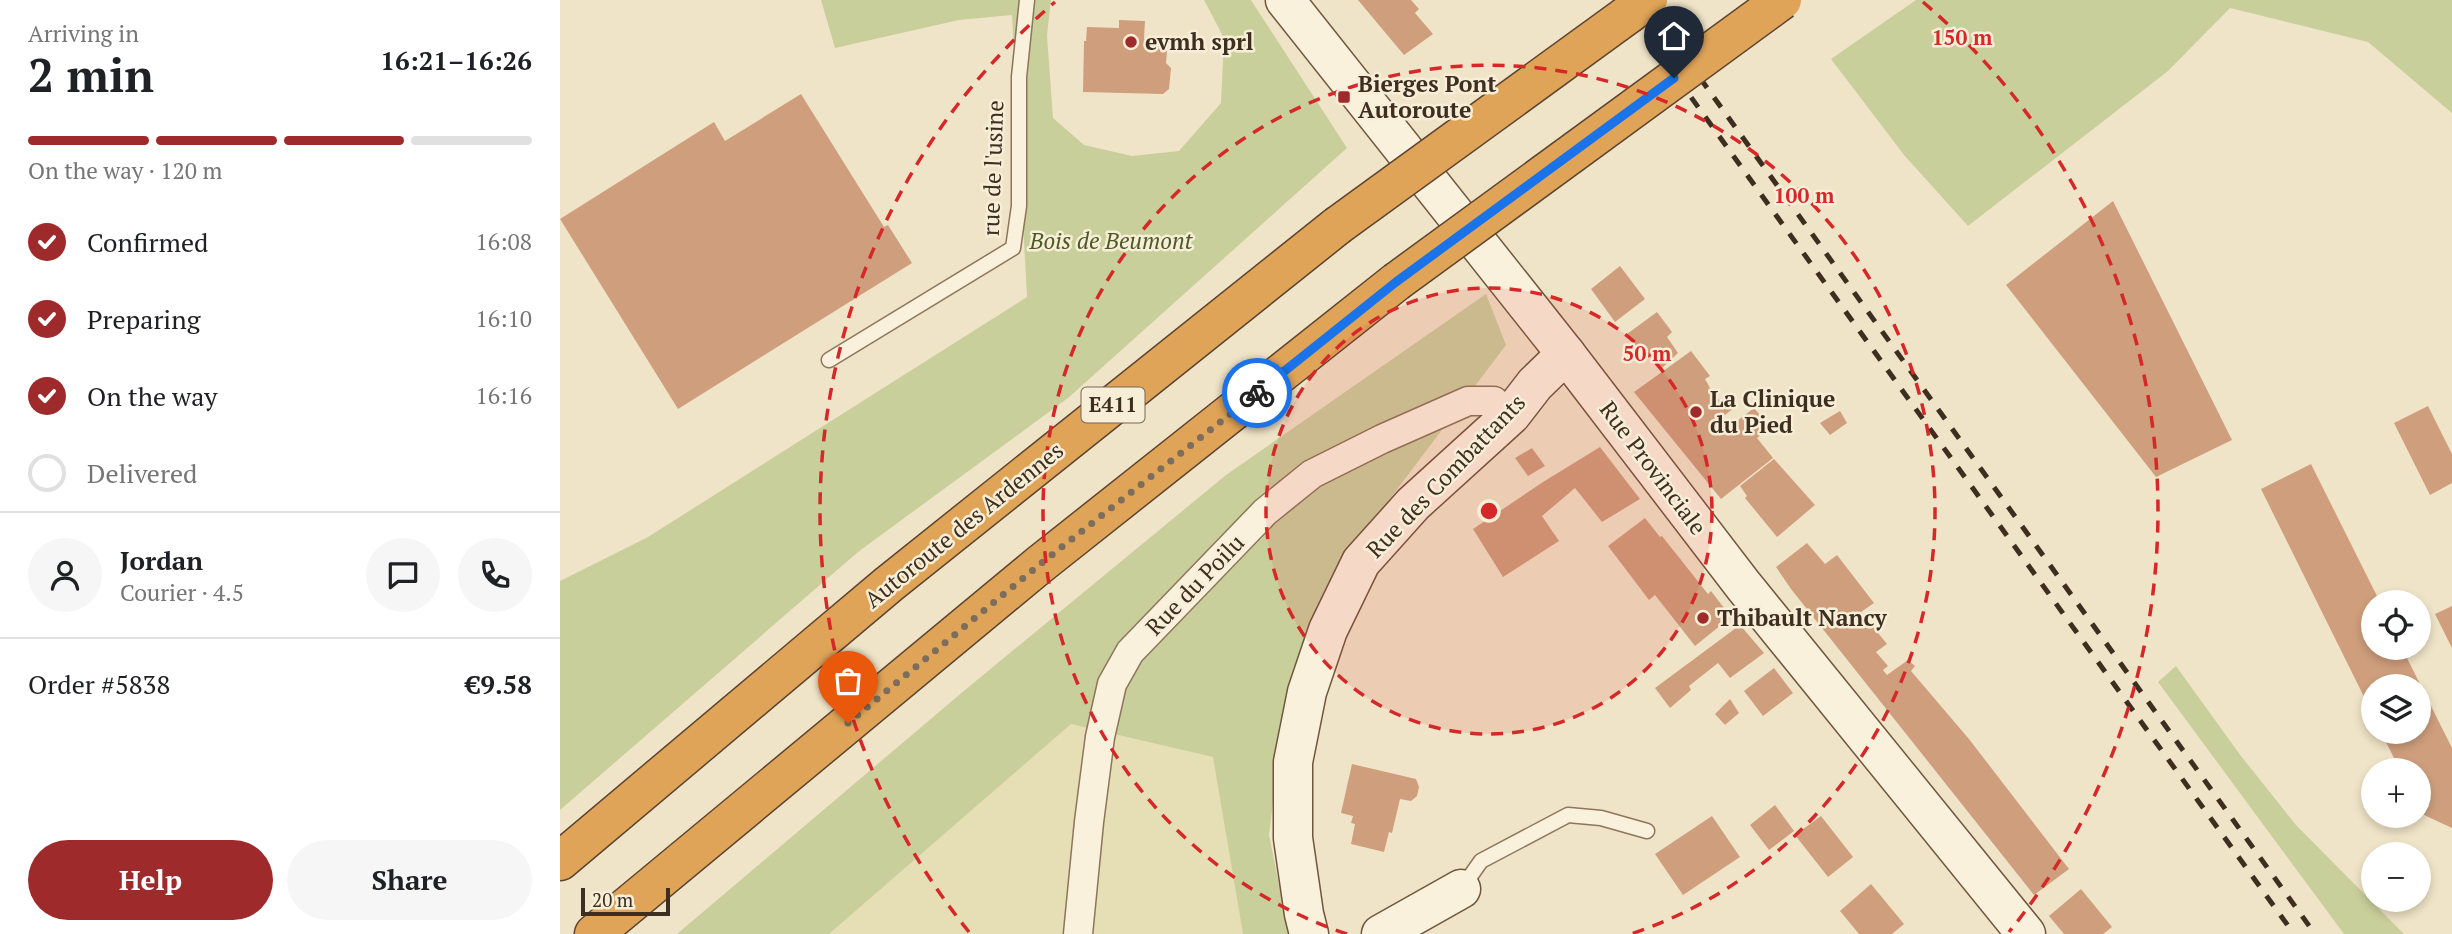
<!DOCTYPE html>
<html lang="en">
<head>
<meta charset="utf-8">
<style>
	:root { --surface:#fff; --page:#f6f6f6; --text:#202124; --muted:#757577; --line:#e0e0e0; --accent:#9e2a2b }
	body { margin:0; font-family:"PT Serif",serif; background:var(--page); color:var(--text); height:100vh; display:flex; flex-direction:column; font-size:26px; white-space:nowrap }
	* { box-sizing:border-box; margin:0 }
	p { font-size:23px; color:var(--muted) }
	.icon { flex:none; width:38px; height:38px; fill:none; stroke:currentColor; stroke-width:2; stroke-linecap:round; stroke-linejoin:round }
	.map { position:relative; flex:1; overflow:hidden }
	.side { display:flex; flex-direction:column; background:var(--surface); width:560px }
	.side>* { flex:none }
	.fabs { position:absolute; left:1801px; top:590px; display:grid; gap:14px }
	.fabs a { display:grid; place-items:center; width:70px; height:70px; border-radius:50%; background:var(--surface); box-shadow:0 4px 10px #0003; font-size:35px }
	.scale { position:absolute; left:21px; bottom:18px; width:89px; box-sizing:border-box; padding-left:7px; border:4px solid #3d2e20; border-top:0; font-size:19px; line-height:24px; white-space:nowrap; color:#3d2e20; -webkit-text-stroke:5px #f7eed8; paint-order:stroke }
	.pin { position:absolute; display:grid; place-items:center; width:60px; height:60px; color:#fff; margin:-72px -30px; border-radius:50% 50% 50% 0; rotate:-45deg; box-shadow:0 0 7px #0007 }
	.pin .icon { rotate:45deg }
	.courier { position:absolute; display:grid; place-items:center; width:70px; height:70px; margin:-35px; border:5px solid #1a73e8; border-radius:50%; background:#fff; color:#222; box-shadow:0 2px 9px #0007 }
	.headline em { font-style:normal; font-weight:600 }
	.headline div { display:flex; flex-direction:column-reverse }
	.headline { display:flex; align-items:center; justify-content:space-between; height:119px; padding:0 28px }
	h1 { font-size:46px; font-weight:600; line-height:52px }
	.bar { display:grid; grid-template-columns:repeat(4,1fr); gap:10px 7px; align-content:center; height:84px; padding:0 28px }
	.bar i { height:9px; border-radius:5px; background:var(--line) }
	.bar .on { background:var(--accent) }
	.bar p { grid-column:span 4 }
	.line { display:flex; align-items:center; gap:18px; padding:0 28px; border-top:2px solid var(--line) }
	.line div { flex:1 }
	.round { display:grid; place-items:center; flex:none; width:74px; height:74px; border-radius:37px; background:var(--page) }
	ol { padding:0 28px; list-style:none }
	li { display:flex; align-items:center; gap:21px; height:77px }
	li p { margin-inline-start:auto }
	li .icon { padding:7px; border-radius:50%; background:var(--accent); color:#fff; stroke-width:4 }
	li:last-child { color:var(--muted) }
	li i { width:38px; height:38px; border:4px solid var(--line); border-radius:50% }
	.cta { display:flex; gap:14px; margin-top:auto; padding:14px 28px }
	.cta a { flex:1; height:80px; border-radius:42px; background:var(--accent); color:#fff; font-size:28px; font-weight:600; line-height:80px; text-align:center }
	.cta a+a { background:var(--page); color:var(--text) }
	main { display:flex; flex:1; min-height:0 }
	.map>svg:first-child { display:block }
</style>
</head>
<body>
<main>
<section class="side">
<div class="headline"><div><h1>2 min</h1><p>Arriving in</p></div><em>16:21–16:26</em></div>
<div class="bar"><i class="on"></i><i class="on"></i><i class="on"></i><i></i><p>On the way · 120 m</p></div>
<ol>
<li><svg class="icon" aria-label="check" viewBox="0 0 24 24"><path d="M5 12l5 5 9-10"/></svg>Confirmed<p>16:08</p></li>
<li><svg class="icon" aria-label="check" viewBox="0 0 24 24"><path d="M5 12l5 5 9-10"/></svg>Preparing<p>16:10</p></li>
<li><svg class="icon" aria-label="check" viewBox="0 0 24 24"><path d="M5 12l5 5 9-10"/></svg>On the way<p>16:16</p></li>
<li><i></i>Delivered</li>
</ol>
<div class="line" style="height:126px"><a class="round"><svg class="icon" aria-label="person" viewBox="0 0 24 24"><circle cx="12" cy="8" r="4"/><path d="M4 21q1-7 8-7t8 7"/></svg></a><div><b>Jordan</b><p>Courier · 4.5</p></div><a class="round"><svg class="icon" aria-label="chat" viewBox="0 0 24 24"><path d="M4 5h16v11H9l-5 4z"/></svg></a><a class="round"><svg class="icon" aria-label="phone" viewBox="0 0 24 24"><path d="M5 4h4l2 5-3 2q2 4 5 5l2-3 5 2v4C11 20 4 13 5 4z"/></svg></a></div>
<div class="line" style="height:91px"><div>Order #5838</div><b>€9.58</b></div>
<div class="cta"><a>Help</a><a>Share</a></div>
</section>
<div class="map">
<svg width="1892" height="934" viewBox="0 0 1892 934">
	<rect width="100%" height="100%" fill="#f0e4c8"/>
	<polygon fill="#e6deb5" points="511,724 654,757 683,934 269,934"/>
	<g fill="#c9cf9b">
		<polygon points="261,0 491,0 487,35 493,118 524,145 572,156 619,151 661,103 664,38 644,0 691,0 787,148 508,398 298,552 0,810 0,581 88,537 467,297 452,15 399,20 275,48"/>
		<polygon points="1356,0 1892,0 1892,113 1808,42 1670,8 1608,71 1408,226 1344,155 1271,59"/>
		<polygon points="926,294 946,345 826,504 763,596 725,705 709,835 729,934 683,934 653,757 511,724 269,934 117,934 405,690 666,475"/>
		<polygon points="1616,666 1681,756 1736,825 1844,934 1784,934 1598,682"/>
	</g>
	<g fill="#cf9f7d">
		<polygon points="798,0 851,0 859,9 855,13 873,34 844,55"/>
		<polygon points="559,20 585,21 584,39 608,40 606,63 611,68 609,89 603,94 523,92 524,41 526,41 527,27 559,28"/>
		<polygon points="241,94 324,227 328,225 352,263 118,409 0,219 154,122 165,141"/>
		<polygon points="1553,201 1672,440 1596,477 1446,285"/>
		<polygon points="1060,266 1085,299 1055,322 1031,289"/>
		<polygon points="1097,312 1112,332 1107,337 1118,353 1101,369 1085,352 1082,354 1067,334"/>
		<polygon points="1131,351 1150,376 1145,379 1150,388 1160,401 1165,397 1174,408 1153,424 1161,433 1194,408 1210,427 1197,438 1213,458 1161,499 1074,392"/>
		<polygon points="1868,406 1892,454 1892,483 1870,495 1834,423"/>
		<polygon points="1280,411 1287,423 1270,435 1260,423"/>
		<polygon points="1040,447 1080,499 1042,522 1015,488 982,516 999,541 943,577 913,529 983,482"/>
		<polygon points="972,448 985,466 968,476 955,458"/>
		<polygon points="1214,459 1255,505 1217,537 1185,498 1187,496 1180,486"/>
		<polygon points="1751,464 1820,602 1813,602 1813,648 1842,648 1892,748 1892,828 1862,814 1858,807 1858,770 1840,770 1821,732 1858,732 1858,686 1813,686 1813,715 1701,489"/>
		<polygon points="1085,518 1100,537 1102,536 1148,594 1151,591 1171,617 1135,646 1095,595 1089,600 1048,546"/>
		<polygon points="1247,543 1265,564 1277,555 1314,603 1301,612 1327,644 1316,652 1328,666 1323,670 1327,675 1348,660 1355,666 1351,671 1409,739 1509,869 1474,895 1231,589 1216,567"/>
		<polygon points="1892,606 1892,648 1875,614"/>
		<polygon points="1180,625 1204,653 1170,678 1158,663 1129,686 1131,690 1110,708 1095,688"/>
		<polygon points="1214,668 1233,693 1203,716 1184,691"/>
		<polygon points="1170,699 1179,713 1165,725 1155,714"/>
		<polygon points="792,764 856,779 859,787 857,796 851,801 840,799 832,833 829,832 824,852 791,844 795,824 791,823 793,816 781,813"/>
		<polygon points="1215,805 1234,831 1209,850 1190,825"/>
		<polygon points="1152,816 1180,857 1123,895 1095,854"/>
		<polygon points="1261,816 1293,857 1268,877 1235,835"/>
		<polygon points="1311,884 1344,924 1332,934 1299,934 1280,911"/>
		<polygon points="1521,889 1552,927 1543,934 1504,934 1489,916"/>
	</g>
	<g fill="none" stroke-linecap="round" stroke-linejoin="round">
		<defs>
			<g id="lane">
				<polyline points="269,360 453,248 459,206 459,77 467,0"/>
				<polyline points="902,888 921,861 1008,815 1041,818 1087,831"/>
			</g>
			<polyline id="street" points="518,934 529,822 540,737 552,684 570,652 705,512 752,474 822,439 908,401 934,401 951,415"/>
			<g id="secondary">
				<polyline points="725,0 1006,354 1183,585 1466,934"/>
				<polyline points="749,934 744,914 733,838 733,762 747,692 768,630 801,562 853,504 951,415 975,384 1006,354"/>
				<polyline points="821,934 901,889"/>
			</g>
			<g id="highway">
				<polyline points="0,861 329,584 777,226"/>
				<polyline points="34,934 479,565 836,282"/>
			</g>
		</defs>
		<use href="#lane" stroke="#8d765c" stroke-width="17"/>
		<use href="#street" stroke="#8d765c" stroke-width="31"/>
		<use href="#secondary" stroke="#6f573f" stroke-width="41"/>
		<use href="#highway" stroke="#5b4430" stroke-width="41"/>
		<use href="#lane" stroke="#faf1dc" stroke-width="14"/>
		<use href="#street" stroke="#faf1dc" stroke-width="28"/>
		<use href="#secondary" stroke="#faf1dc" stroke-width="38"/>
		<use href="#highway" stroke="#e0a458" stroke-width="38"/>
		<g stroke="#3d2e20" stroke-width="5" stroke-dasharray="12 12" stroke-linecap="butt">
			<polyline points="1061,0 1734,934"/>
			<polyline points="1084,0 1755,934"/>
		</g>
		<defs>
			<g id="highway-bridge">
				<polyline points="777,226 1088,0"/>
				<polyline points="836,282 1222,0"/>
			</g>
		</defs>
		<use href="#highway-bridge" stroke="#5b4430" stroke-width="41" stroke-linecap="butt"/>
		<use href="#highway-bridge" stroke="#e0a458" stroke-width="38"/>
	</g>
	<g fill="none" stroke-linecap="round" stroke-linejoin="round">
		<polyline stroke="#7c6e5b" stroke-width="7" stroke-dasharray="0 12.6" points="288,723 479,565 697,393"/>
		<polyline stroke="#1a73e8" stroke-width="9" points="697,393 836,282 1114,78"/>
	</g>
	<circle cx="929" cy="511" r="223" fill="#d62828" fill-opacity=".12"/>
	<g fill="none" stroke="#d62828" stroke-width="3.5" stroke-dasharray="12 9">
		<circle cx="929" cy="511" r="223"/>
		<path d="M787 934A446 446 0 1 1 1071 934"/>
		<path d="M409 932A669 669 0 0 1 495 2M1363 2A669 669 0 0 1 1449 932"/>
	</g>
	<g fill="#9e2a2b" stroke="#f7eed8" stroke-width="2.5">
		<circle cx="571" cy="42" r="7"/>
		<rect x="777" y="90" width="14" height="14" rx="3.5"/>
		<circle cx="1136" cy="412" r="7"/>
		<circle cx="1143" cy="618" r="7"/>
	</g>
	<g text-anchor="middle" stroke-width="5" stroke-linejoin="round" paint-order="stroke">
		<rect fill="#f7eed8" stroke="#756857" stroke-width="2" x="521.5" y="387.5" width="63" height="35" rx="5"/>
		<g font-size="21" font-weight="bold" fill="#3d2e20">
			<text x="553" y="412">E411</text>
		</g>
		<g font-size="23" font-weight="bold" fill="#3d2e20" stroke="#f7eed8" text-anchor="start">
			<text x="585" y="50">evmh sprl</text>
			<text x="798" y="92">Bierges Pont<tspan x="798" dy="26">Autoroute</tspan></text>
			<text x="1150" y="407">La Clinique<tspan x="1150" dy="26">du Pied</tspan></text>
			<text x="1157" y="626">Thibault Nancy</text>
		</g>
		<g font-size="23" fill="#3d2e20" stroke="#f7eed8">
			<text transform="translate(433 168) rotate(-88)" y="8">rue de l'usine</text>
			<text transform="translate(1093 468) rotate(53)" y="8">Rue Provinciale</text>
			<text transform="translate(886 476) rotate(-46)" y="8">Rue des Combattants</text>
			<text transform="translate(404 525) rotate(-39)" y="8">Autoroute des Ardennes</text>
			<text transform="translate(635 585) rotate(-46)" y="8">Rue du Poilu</text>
		</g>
		<g font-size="23" font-style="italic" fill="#4d5a26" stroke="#f7eed8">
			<text x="551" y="249">Bois de Beumont</text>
		</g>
	</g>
	<circle cx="929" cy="511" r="10" fill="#d62828" stroke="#f7eed8" stroke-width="3.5"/>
	<g font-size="21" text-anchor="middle" font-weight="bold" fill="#d62828" stroke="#f7eed8" stroke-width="5" stroke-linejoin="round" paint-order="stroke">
		<text x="1402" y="45">150 m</text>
		<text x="1244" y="203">100 m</text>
		<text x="1087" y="361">50 m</text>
	</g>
</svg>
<div class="fabs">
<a><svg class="icon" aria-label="locate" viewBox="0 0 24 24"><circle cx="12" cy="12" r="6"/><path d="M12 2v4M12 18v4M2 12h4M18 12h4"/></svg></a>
<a><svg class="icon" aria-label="layers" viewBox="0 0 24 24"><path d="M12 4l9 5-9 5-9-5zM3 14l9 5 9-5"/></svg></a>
<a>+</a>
<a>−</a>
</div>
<div class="scale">20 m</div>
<div class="pin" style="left:288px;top:723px;background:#ea580c"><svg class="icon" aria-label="bag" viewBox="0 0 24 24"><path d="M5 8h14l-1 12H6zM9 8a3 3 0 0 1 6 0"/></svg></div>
<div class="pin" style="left:1114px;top:78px;background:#1f2937"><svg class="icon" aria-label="home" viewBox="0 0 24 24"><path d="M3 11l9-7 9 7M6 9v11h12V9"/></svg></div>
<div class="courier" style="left:697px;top:393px"><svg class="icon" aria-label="bike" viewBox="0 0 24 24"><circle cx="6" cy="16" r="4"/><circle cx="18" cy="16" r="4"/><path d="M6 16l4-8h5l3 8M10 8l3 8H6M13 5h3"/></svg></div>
</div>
</main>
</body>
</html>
